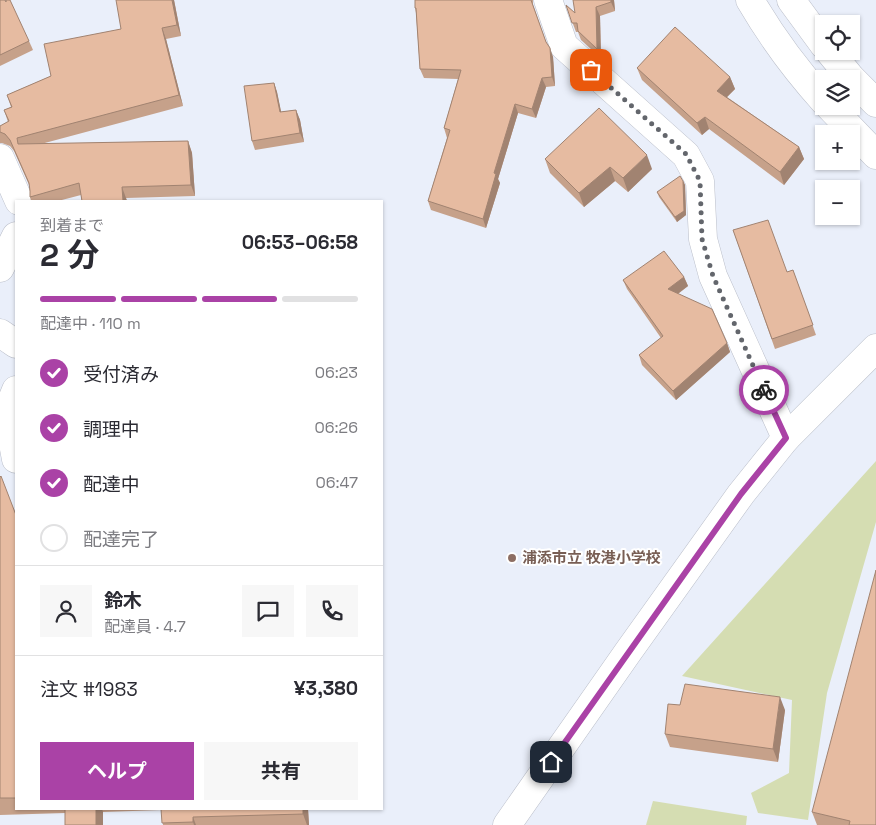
<!DOCTYPE html>
<html lang="ja">
<head>
<meta charset="utf-8">
<style>
	:root { --surface:#fff; --page:#f7f7f7; --text:#2b2b33; --muted:#7c7c81; --line:#e1e1e2; --accent:#aa42a6 }
	body { margin:0; font-family:"Space Grotesk","Noto Sans JP",sans-serif; background:var(--page); color:var(--text); height:100vh; display:flex; flex-direction:column; font-size:19px; white-space:nowrap }
	* { box-sizing:border-box; margin:0 }
	p { font-size:16px; color:var(--muted) }
	.icon { flex:none; width:28px; height:28px; fill:none; stroke:currentColor; stroke-width:2; stroke-linecap:round; stroke-linejoin:round }
	.map { position:relative; flex:1; overflow:hidden }
	.sheet { position:absolute; left:15px; top:200px; width:368px; height:610px; display:flex; flex-direction:column; background:var(--surface); border-radius:0px; box-shadow:0 1px 4px #0004 }
	.sheet>* { flex:none }
	.controls { position:absolute; left:815px; top:15px; display:grid; gap:10px }
	.controls a { display:grid; place-items:center; width:45px; height:45px; border-radius:0px; background:var(--surface); box-shadow:0 1px 4px #0004; font-size:25px }
	.pin { position:absolute; display:grid; place-items:center; width:42px; height:42px; color:#fff; margin:-21px; border-radius:10px; box-shadow:0 2px 8px #0006 }
	.courier { position:absolute; display:grid; place-items:center; width:50px; height:50px; margin:-25px; border:4px solid #aa42a6; border-radius:50%; background:#fff; color:#222; box-shadow:0 1px 6px #0007 }
	.head em { font-style:normal; font-weight:700 }
	.head div { display:flex; flex-direction:column-reverse }
	.head { display:flex; align-items:center; justify-content:space-between; height:85px; padding:0 25px }
	h1 { font-size:32px; font-weight:700; line-height:38px }
	.bar { display:grid; grid-template-columns:repeat(4,1fr); gap:8px 5px; align-content:center; height:60px; padding:0 25px }
	.bar i { height:6px; border-radius:4px; background:var(--line) }
	.bar .active { background:var(--accent) }
	.bar p { grid-column:span 4 }
	.line { display:flex; align-items:center; gap:12px; padding:0 25px; border-top:1px solid var(--line) }
	.line div { flex:1 }
	.round { display:grid; place-items:center; flex:none; width:52px; height:52px; border-radius:0px; background:var(--page) }
	ol { padding:0 25px; list-style:none }
	li { display:flex; align-items:center; gap:15px; height:55px }
	li p { margin-inline-start:auto }
	li .icon { padding:5px; border-radius:50%; background:var(--accent); color:#fff; stroke-width:4 }
	li:last-child { color:var(--muted) }
	li i { width:28px; height:28px; border:2px solid var(--line); border-radius:50% }
	.button { display:flex; gap:10px; margin-top:auto; padding:10px 25px }
	.button a { flex:1; height:58px; border-radius:0px; background:var(--accent); color:#fff; font-size:20px; font-weight:700; line-height:58px; text-align:center }
	.button a+a { background:var(--page); color:var(--text) }
	.map>svg:first-child { display:block }
</style>
</head>
<body>
<div class="map">
<svg width="876" height="825" viewBox="0 0 876 825">
	<rect width="100%" height="100%" fill="#eaeffa"/>
	<g fill="#d5ddb2">
		<polygon points="876,461 876,522 827,693 808,820 758,813 751,793 789,773 792,700 682,676"/>
		<polygon points="653,801 747,816 746,825 646,825"/>
	</g>
	<g fill="none" stroke-linecap="round" stroke-linejoin="round">
		<defs>
			<g id="minor">
				<polyline points="548,0 564,46 686,155 700,181 703,239 713,276 786,438"/>
				<polyline points="0,158 19,201"/>
				<polyline points="0,268 16,236"/>
				<polyline points="0,333 16,344"/>
				<polyline points="16,390 7,412 16,459"/>
			</g>
			<g id="major">
				<path d="M750,0c21,36 45,69 74,101"/>
				<polyline points="791,0 824,45"/>
				<polyline points="829,51 851,78 876,103"/>
				<polyline points="829,106 876,155"/>
				<polyline points="507,825 628,652 741,494 786,438 876,348"/>
			</g>
		</defs>
		<use href="#minor" stroke="#babec9" stroke-width="29"/>
		<use href="#major" stroke="#babec9" stroke-width="29"/>
		<use href="#minor" stroke="#fff" stroke-width="28"/>
		<use href="#major" stroke="#fff" stroke-width="28"/>
	</g>
	<g fill="#c6a18a">
		<polygon points="0,0 29,41 33,50 0,66"/>
		<polygon points="174,0 181,36 166,39 183,106 41,144 188,141 192,153 195,196 126,198 127,201 82,201 81,195 58,201 31,201 30,197 30,187 14,151 10,146 2,143 0,143 0,126 8,122 4,110 11,107 7,95 51,76 121,29"/>
		<polygon points="415,0 533,0 533,5 546,42 553,57 555,86 546,87 536,118 518,113 498,179 500,183 486,228 431,210 428,201 447,138 444,128 458,79 424,78 420,69 416,13 415,8"/>
		<polygon points="614,0 615,11 600,16 601,58 581,40 578,32 576,32 566,5 575,13"/>
		<polygon points="637,68 730,77 735,89 727,97 799,147 804,159 784,185 709,129 702,135 642,80"/>
		<polygon points="274,83 277,92 281,112 296,110 300,120 304,142 255,150 252,141"/>
		<polygon points="545,159 652,169 628,192 615,181 584,207 550,173"/>
		<polygon points="683,181 685,185 686,215 677,222 659,197 657,192"/>
		<polygon points="733,230 787,272 793,270 816,335 775,349"/>
		<polygon points="684,277 688,286 678,294 727,343 730,352 676,400 642,365 639,355 661,338 627,289 623,280"/>
		<polygon points="0,477 16,515 16,809 308,809 309,825 163,825 162,810 103,812 103,825 65,825 65,813 0,815"/>
		<polygon points="785,710 778,762 670,747 665,734"/>
		<polygon points="812,812 876,825 817,825"/>
	</g>
	<g fill="#a18371">
		<polygon points="172,0 174,0 181,36 177,25"/>
		<polygon points="611,0 614,0 615,11 611,2"/>
		<polygon points="596,7 600,16 601,58 597,49"/>
		<polygon points="162,28 166,39 183,106 179,95"/>
		<polygon points="550,48 553,57 555,86 552,77"/>
		<polygon points="730,77 735,89 721,103 717,91"/>
		<polygon points="542,78 546,87 536,118 532,109"/>
		<polygon points="274,83 277,92 283,121 280,112"/>
		<polygon points="515,104 518,113 498,179 500,183 486,228 483,219 494,173"/>
		<polygon points="296,110 300,120 304,142 300,133"/>
		<polygon points="705,117 709,129 702,135 697,123"/>
		<polygon points="188,141 192,153 195,196 191,185"/>
		<polygon points="799,147 804,159 784,185 780,172"/>
		<polygon points="647,155 652,169 628,192 623,178"/>
		<polygon points="610,167 615,181 584,207 579,193"/>
		<polygon points="683,181 685,185 686,215 677,222 675,217"/>
		<polygon points="122,187 126,198 127,201 123,201"/>
		<polygon points="684,277 688,286 672,298 668,289"/>
		<polygon points="727,343 730,352 676,400 673,391"/>
		<polygon points="780,697 785,710 778,762 773,749"/>
		<polygon points="96,809 102,809 103,812 103,825 96,825"/>
		<polygon points="303,809 308,809 309,825 307,825 303,814"/>
		<polygon points="193,817 196,825 194,825 193,822"/>
	</g>
	<g fill="#e6bba1" stroke="#a18371">
		<polygon points="0,0 5,0 6,2 6,0 10,0 29,41 0,55"/>
		<polygon points="116,0 172,0 177,25 162,28 179,95 17,138 18,144 188,141 191,185 122,187 123,201 82,201 79,183 30,197 30,191 29,183 10,140 5,134 0,132 0,126 9,121 4,110 12,107 7,95 51,76 44,44 121,29"/>
		<polygon points="415,0 531,0 546,42 550,48 552,77 542,78 532,109 515,104 494,173 496,174 483,219 428,201 450,130 444,128 461,70 420,69 417,24 416,8 415,8"/>
		<polygon points="573,0 611,0 611,2 596,7 597,49 578,31 577,23 572,23 566,5 575,13"/>
		<polygon points="675,27 730,77 717,91 799,147 780,172 705,117 697,123 637,68"/>
		<polygon points="274,83 280,112 296,110 300,133 252,141 244,86"/>
		<polygon points="599,108 647,155 623,178 610,167 579,193 545,159"/>
		<polygon points="680,176 683,181 684,211 675,217 657,192"/>
		<polygon points="768,220 787,272 793,270 813,325 772,339 733,230"/>
		<polygon points="664,251 684,277 668,289 712,309 727,343 673,391 639,355 663,336 623,280"/>
		<polygon points="1,476 16,515 16,798 0,798 0,477"/>
		<polygon points="876,570 876,825 849,825 850,821 812,812"/>
		<polygon points="685,684 780,697 773,749 665,734 668,704 680,705"/>
		<rect x="65" y="809" width="31" height="16"/>
		<polygon points="161,809 303,809 303,814 193,817 193,822 162,823"/>
	</g>
	<g fill="none" stroke-linecap="round" stroke-linejoin="round">
		<polyline stroke="#63666c" stroke-width="5" stroke-dasharray="0 9" points="591,70 686,154 700,181 702,239 713,276 764,390"/>
		<polyline stroke="#aa42a6" stroke-width="6" points="551,762 741,494 786,438 764,390"/>
	</g>
	<circle fill="#8d6e63" stroke="#fff" stroke-width="2" cx="512" cy="558" r="5"/>
	<g text-anchor="middle" stroke-width="4" stroke-linejoin="round" paint-order="stroke">
		<g font-size="15" font-weight="bold" fill="#785e54" stroke="#fff" text-anchor="start">
			<text x="522" y="563">浦添市立 牧港小学校</text>
		</g>
	</g>
</svg>
<div class="controls">
<a><svg class="icon" aria-label="locate" viewBox="0 0 24 24"><circle cx="12" cy="12" r="6"/><path d="M12 2v4M12 18v4M2 12h4M18 12h4"/></svg></a>
<a><svg class="icon" aria-label="layers" viewBox="0 0 24 24"><path d="M12 4l9 5-9 5-9-5zM3 14l9 5 9-5"/></svg></a>
<a>+</a>
<a>−</a>
</div>
<div class="pin" style="left:591px;top:70px;background:#ea580c"><svg class="icon" aria-label="bag" viewBox="0 0 24 24"><path d="M5 8h14l-1 12H6zM9 8a3 3 0 0 1 6 0"/></svg></div>
<div class="pin" style="left:551px;top:762px;background:#1f2937"><svg class="icon" aria-label="home" viewBox="0 0 24 24"><path d="M3 11l9-7 9 7M6 9v11h12V9"/></svg></div>
<div class="courier" style="left:764px;top:390px"><svg class="icon" aria-label="bike" viewBox="0 0 24 24"><circle cx="6" cy="16" r="4"/><circle cx="18" cy="16" r="4"/><path d="M6 16l4-8h5l3 8M10 8l3 8H6M13 5h3"/></svg></div>
<section class="sheet">
<div class="head"><div><h1>2 分</h1><p>到着まで</p></div><em>06:53–06:58</em></div>
<div class="bar"><i class="active"></i><i class="active"></i><i class="active"></i><i></i><p>配達中 · 110 m</p></div>
<ol>
<li><svg class="icon" aria-label="check" viewBox="0 0 24 24"><path d="M5 12l5 5 9-10"/></svg>受付済み<p>06:23</p></li>
<li><svg class="icon" aria-label="check" viewBox="0 0 24 24"><path d="M5 12l5 5 9-10"/></svg>調理中<p>06:26</p></li>
<li><svg class="icon" aria-label="check" viewBox="0 0 24 24"><path d="M5 12l5 5 9-10"/></svg>配達中<p>06:47</p></li>
<li><i></i>配達完了</li>
</ol>
<div class="line" style="height:90px"><a class="round"><svg class="icon" aria-label="person" viewBox="0 0 24 24"><circle cx="12" cy="8" r="4"/><path d="M4 21q1-7 8-7t8 7"/></svg></a><div><b>鈴木</b><p>配達員 · 4.7</p></div><a class="round"><svg class="icon" aria-label="chat" viewBox="0 0 24 24"><path d="M4 5h16v11H9l-5 4z"/></svg></a><a class="round"><svg class="icon" aria-label="phone" viewBox="0 0 24 24"><path d="M5 4h4l2 5-3 2q2 4 5 5l2-3 5 2v4C11 20 4 13 5 4z"/></svg></a></div>
<div class="line" style="height:65px"><div>注文 #1983</div><b>¥3,380</b></div>
<div class="button"><a>ヘルプ</a><a>共有</a></div>
</section>
</div>
</body>
</html>
